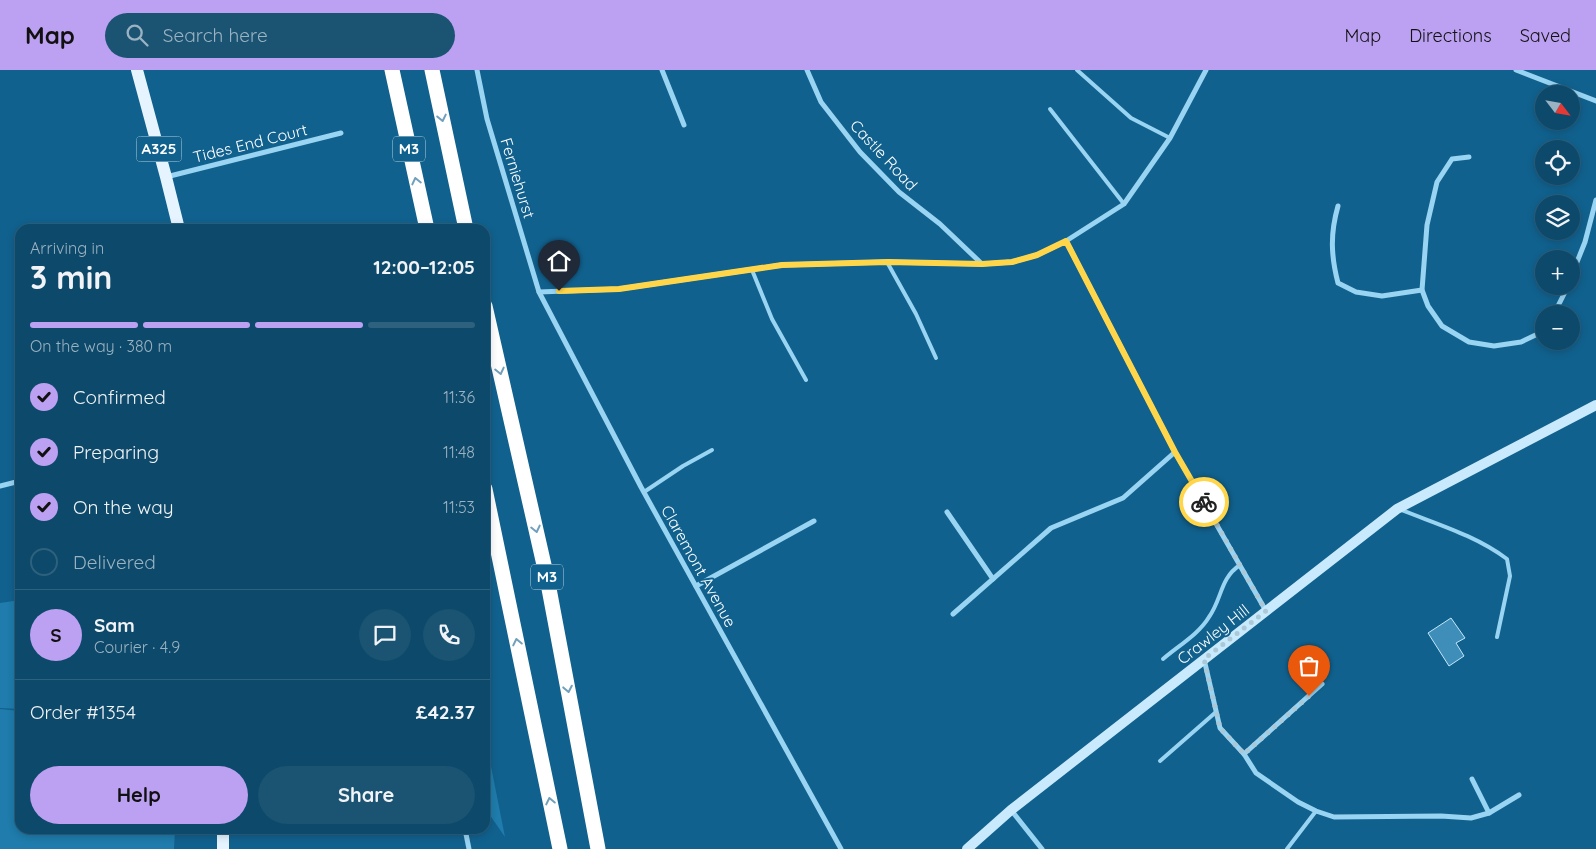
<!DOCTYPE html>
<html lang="en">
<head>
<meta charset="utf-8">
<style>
	:root { --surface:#0d496a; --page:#1b5372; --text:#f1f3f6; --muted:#9ab2c1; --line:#2d617e; --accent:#bca0f2 }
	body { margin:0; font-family:Quicksand,sans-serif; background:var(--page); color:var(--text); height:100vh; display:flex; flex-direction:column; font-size:19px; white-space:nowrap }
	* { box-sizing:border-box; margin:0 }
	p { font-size:16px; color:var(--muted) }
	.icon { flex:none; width:28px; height:28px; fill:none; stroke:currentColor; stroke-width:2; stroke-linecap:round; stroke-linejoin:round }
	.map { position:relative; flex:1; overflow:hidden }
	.panel { position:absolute; left:15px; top:154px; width:475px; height:610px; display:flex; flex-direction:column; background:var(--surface); border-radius:15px; box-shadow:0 2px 8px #0003,0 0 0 1px var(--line) }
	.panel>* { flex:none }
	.needle { width:32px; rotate:121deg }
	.tools { position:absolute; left:1535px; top:15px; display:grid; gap:10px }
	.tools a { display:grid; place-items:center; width:45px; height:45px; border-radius:50%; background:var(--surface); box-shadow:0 2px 8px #0003,0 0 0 1px var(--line); font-size:25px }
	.pin { position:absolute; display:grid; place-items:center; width:42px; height:42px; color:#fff; margin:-51px -21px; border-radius:50% 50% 50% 0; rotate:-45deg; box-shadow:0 0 5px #0007 }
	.pin .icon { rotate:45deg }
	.courier { position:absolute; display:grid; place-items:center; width:50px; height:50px; margin:-25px; border:4px solid #ffd54a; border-radius:50%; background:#fff; color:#222; box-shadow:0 1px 6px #0007 }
	.summary em { font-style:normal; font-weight:700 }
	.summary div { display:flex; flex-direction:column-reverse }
	.summary { display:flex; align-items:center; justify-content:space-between; height:85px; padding:0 15px }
	h1 { font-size:32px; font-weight:700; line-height:38px }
	.bar { display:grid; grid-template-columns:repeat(4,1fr); gap:8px 5px; align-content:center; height:60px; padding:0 15px }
	.bar i { height:6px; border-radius:4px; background:var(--line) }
	.bar .selected { background:var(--accent) }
	.bar p { grid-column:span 4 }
	.line { display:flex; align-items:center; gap:12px; padding:0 15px; border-top:1px solid var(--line) }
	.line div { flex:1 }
	.round { display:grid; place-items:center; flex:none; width:52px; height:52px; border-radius:26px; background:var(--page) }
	ol { padding:0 15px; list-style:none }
	li { display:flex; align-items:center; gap:15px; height:55px }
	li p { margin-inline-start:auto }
	li .icon { padding:5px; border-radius:50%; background:var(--accent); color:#111; stroke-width:4 }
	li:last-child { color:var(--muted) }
	li i { width:28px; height:28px; border:2px solid var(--line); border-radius:50% }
	.button { display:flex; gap:10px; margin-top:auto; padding:10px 15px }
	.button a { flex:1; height:58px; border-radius:30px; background:var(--accent); color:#111; font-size:20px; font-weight:700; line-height:58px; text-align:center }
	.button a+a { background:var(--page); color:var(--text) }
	header { display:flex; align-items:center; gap:30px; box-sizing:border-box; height:70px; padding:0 25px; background:var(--accent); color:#111 }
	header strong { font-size:24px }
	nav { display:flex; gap:28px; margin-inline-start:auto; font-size:18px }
	.search { width:350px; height:45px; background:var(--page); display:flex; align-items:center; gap:12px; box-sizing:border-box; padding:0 18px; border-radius:28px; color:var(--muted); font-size:19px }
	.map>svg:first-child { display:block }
</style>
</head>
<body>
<header>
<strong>Map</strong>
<div class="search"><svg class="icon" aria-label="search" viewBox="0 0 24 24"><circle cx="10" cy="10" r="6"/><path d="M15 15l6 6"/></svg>Search here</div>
<nav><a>Map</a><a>Directions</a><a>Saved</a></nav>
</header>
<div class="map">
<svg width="1596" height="779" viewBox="0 0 1596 779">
	<rect width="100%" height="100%" fill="#11618e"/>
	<g fill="#1f7cac">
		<polygon points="20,530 20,639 0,638 0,533"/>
		<polygon points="0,639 20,641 20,759 175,759 174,779 0,779"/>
		<polygon points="485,666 505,767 485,738"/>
	</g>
	<polygon fill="#3e8eb9" stroke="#c1e8fd" points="1451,548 1465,568 1456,573 1464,586 1449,596 1428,563"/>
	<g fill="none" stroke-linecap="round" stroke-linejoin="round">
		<g stroke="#99d4f2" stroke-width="4">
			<polyline points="1077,0 1131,48 1170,68"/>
			<polyline points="1050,39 1124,134"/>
			<polyline points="887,192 916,244 936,288"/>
			<polyline points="752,200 772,249 806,310"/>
			<polyline points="644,422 683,396 712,380"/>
			<path d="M1399,439c37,15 76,26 108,50l3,17 -13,61"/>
			<path d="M1163,589c15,-13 36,-25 46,-42 13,-18 11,-39 31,-52"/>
			<polyline points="1160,691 1216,642"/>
			<polyline points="1287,779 1316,741"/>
		</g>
		<g stroke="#99d4f2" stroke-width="5">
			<polyline points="477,0 487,49 539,222 641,417 841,779"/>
			<polyline points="662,0 684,55"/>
			<polyline points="807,0 821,32 860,82 899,122 940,154 982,194"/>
			<polyline points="1516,0 1596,31"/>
			<polyline points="1469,87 1452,89 1437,112 1427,155 1422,220 1428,236 1442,256 1469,272 1494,276 1521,272 1544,261"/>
			<polyline points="166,107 341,63"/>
			<path d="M1338,136c-8,28 -7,50 0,77l18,9 26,4 40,-6"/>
			<polyline points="1066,171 1175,382 1266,541"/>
			<polyline points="1571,207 1585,172 1596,130"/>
			<polyline points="539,222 619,219 782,195 887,192 982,194 1012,192 1037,185 1066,171 1124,134 1170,68 1206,0"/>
			<polyline points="1554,244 1568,216"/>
			<polyline points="0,416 20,411"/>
			<polyline points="947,442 993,509"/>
			<polyline points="696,516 814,451"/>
			<polyline points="953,544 1051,458 1123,428 1175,382"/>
			<polyline points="1204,589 1220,658 1244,684 1256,703 1298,732 1316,741 1334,747 1441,746 1471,748 1489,743 1519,725"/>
			<polyline points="1244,684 1322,614"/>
			<polyline points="1472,709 1489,743"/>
			<polyline points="1011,740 1042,779"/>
			<polyline points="465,759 469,779"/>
		</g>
		<polyline stroke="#c8eafc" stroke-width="10" points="967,779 1011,740 1397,439 1596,335"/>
		<g stroke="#e5f4ff" stroke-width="12">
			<polyline points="137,0 166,107 179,159"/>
			<polyline points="223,759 223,779"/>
		</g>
		<g stroke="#fff" stroke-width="15">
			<polyline points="392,0 427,159"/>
			<polyline points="432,0 466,159"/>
			<polyline points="485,236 547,508 598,779"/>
			<polyline points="485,419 560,779"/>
		</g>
	</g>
	<defs><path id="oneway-chevron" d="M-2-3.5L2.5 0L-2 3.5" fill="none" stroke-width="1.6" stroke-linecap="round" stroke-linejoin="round" transform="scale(1.25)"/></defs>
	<g stroke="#70a0bb">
		<use href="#oneway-chevron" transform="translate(442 48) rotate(78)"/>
		<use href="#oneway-chevron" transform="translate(416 111) rotate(-103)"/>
		<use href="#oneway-chevron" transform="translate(500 301) rotate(77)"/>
		<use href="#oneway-chevron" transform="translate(536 459) rotate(77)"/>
		<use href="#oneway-chevron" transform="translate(517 572) rotate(-102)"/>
		<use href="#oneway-chevron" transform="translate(568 619) rotate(79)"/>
		<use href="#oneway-chevron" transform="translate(550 731) rotate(-102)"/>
	</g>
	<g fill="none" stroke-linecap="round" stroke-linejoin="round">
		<polyline stroke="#acc8d7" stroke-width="5" stroke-dasharray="0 9" points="1204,432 1266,541 1204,589 1220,658 1244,684 1309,626"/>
		<polyline stroke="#ffd54a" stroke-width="6" points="559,221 619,219 782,195 888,192 982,194 1012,192 1037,185 1066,171 1175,382 1204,432"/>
	</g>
	<g text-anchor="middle" stroke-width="4" stroke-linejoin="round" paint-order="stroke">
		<g fill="#11618e" stroke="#b8d0dd" stroke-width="1">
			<rect x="136.5" y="66.5" width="45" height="25" rx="4"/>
			<rect x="393" y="66.5" width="32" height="25" rx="4"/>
			<rect x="531" y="494.5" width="32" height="25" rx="4"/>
		</g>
		<g font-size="15" font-weight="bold" fill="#fff">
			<text x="159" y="84">A325</text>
			<text x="409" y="84">M3</text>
			<text x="547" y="512">M3</text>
		</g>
		<g font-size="16" fill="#fff" stroke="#11618e">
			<text transform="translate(250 73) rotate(-14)" y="6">Tides End Court</text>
			<text transform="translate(884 85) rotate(47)" y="6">Castle Road</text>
			<text transform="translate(518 108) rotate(73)" y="6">Ferniehurst</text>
			<text transform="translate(699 496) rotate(61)" y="6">Claremont Avenue</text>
			<text transform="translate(1213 564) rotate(-38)" y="6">Crawley Hill</text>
		</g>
	</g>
</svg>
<div class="tools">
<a><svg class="needle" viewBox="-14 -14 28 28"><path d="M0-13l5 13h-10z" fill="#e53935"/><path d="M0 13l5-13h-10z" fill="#9ab2c1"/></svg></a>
<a><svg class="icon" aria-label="locate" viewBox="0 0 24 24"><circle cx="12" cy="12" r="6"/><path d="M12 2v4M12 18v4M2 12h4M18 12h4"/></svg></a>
<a><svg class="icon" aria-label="layers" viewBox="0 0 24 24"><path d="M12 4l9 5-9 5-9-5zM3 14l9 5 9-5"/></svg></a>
<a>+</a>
<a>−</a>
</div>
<div class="pin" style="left:1309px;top:626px;background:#ea580c"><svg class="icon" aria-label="bag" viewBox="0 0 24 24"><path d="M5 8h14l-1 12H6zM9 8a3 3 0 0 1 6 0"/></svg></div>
<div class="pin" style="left:559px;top:221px;background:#1f2937"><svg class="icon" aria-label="home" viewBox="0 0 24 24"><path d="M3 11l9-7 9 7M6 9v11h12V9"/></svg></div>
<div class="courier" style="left:1204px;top:432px"><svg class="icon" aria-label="bike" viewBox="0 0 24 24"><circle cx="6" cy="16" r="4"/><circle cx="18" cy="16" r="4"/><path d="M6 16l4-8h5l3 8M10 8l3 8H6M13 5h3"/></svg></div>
<section class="panel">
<div class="summary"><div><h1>3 min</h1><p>Arriving in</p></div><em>12:00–12:05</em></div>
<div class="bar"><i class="selected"></i><i class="selected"></i><i class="selected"></i><i></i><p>On the way · 380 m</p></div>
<ol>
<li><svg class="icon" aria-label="check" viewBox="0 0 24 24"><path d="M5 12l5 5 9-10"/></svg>Confirmed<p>11:36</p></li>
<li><svg class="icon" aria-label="check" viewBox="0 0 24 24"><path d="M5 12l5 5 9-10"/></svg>Preparing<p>11:48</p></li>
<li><svg class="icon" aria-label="check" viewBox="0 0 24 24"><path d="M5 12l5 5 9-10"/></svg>On the way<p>11:53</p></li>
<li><i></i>Delivered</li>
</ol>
<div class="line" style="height:90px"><b class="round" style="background:var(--accent);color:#111">S</b><div><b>Sam</b><p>Courier · 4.9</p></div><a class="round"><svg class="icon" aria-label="chat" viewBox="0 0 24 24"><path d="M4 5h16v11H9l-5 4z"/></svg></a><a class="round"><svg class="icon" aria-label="phone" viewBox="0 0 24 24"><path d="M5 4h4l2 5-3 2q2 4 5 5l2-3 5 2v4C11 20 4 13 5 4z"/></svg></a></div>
<div class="line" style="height:65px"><div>Order #1354</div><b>£42.37</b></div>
<div class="button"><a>Help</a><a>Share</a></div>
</section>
</div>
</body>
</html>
